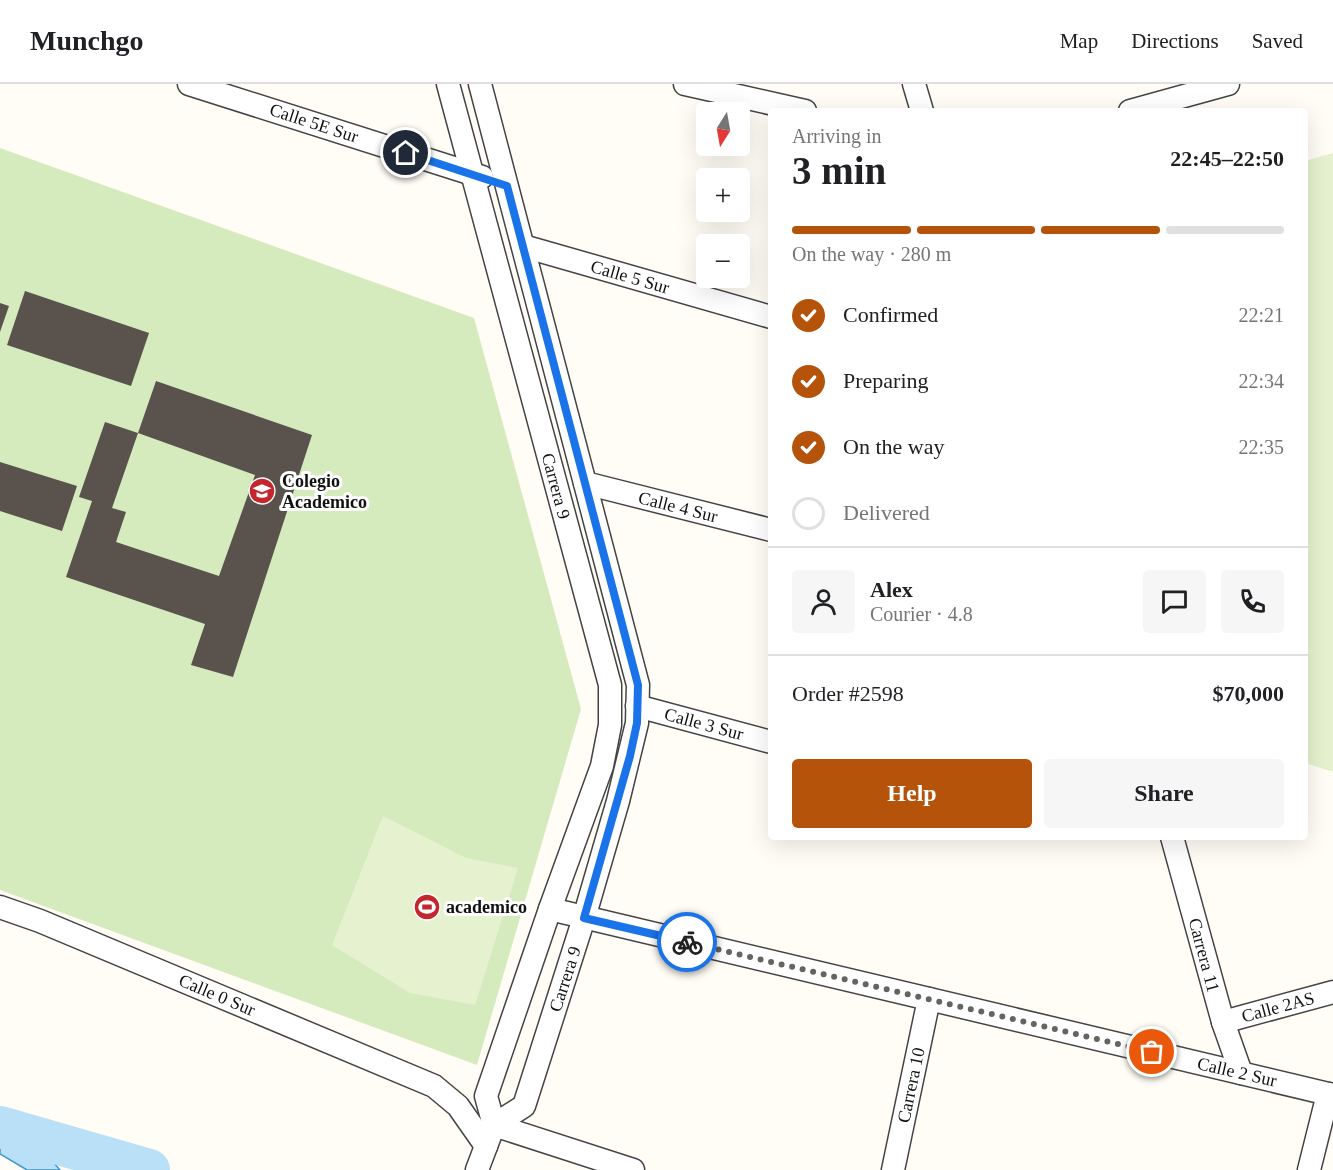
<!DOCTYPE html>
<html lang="en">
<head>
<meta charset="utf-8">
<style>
	:root { --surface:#fff; --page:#f6f6f6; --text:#202124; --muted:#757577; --line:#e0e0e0; --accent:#b45309 }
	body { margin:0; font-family:Georgia,serif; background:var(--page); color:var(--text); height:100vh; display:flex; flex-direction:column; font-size:22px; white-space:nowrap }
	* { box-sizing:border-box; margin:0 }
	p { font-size:20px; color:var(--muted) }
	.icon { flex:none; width:33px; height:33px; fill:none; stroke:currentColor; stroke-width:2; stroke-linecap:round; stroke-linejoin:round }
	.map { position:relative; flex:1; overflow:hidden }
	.side { position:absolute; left:768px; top:24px; width:540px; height:732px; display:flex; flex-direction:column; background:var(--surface); border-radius:6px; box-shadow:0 6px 24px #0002 }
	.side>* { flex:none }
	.needle { width:39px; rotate:191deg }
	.tools { position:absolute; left:696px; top:18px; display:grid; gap:12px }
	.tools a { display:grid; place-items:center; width:54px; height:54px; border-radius:6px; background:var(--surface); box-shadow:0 6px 24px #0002; font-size:30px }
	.pin { position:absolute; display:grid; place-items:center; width:51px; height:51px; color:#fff; margin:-26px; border:3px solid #fff; border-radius:50%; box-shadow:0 2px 6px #0007 }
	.courier { position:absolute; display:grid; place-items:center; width:60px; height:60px; margin:-30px; border:4px solid #1a73e8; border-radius:50%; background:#fff; color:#222; box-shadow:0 2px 8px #0007 }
	.summary em { font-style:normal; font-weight:600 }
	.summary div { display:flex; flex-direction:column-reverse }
	.summary { display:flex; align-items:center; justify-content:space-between; height:102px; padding:0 24px }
	h1 { font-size:39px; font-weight:600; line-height:45px }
	.bar { display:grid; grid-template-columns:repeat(4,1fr); gap:9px 6px; align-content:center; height:72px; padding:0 24px }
	.bar i { height:8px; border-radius:4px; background:var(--line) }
	.bar .active { background:var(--accent) }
	.bar p { grid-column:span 4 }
	.line { display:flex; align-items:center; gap:15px; padding:0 24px; border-top:2px solid var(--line) }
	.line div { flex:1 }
	.round { display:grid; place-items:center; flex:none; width:63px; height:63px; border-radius:6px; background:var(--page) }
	ol { padding:0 24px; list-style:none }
	li { display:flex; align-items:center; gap:18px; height:66px }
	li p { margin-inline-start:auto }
	li .icon { padding:6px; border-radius:50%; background:var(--accent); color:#fff; stroke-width:4 }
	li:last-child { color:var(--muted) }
	li i { width:33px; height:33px; border:3px solid var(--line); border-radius:50% }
	.button { display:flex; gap:12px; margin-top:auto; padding:12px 24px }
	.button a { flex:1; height:69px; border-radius:6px; background:var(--accent); color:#fff; font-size:24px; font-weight:600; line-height:69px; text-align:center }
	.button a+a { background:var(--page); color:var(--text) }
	header { display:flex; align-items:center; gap:36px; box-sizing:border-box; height:84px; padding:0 30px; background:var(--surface); border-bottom:2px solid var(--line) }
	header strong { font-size:28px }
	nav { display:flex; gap:33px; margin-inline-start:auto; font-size:21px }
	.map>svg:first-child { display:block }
</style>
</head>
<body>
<header>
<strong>Munchgo</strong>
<nav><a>Map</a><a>Directions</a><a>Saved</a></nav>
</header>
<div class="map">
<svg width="1333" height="1086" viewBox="0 0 1333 1086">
	<rect width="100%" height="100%" fill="#fffdf5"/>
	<polygon fill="#d5ebbd" points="0,64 474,234 581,625 477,981 0,806"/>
	<g fill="#e6f2cf">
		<polygon points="1333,69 1333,688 1305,679 1305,77"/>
		<polygon points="383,732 466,774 518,784 475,921 410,909 332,861"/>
	</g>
	<polygon fill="#b9e0f7" stroke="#3f96cf" stroke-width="1.5" points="0,1043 48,1072 60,1086 27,1086 0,1070"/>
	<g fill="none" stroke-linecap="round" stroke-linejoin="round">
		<polyline stroke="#b9e0f7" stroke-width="42" points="0,1043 149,1086"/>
	</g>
	<g fill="#5a524d">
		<polygon points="25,207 149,249 131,302 7,261"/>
		<polygon points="0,219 9,222 0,248"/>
		<polygon points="156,297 312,351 233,593 191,581 205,540 66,493 92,417 79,413 105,338 138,349 112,424 126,428 116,458 219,492 255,391 138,349"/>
		<polygon points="0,378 77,402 62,447 0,427"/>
	</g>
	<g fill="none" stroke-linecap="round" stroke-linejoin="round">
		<defs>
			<g id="minor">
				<polyline points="189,0 482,93"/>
				<polyline points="448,0 610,601 610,641 602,682 550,825 486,1012 494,1041 477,1086"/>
				<polyline points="480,0 638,601 637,639 618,717 584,834 524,1022 494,1041"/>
				<polyline points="685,0 805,27"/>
				<polyline points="914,0 922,27"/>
				<polyline points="1130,27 1228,0"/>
				<polyline points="523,162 771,233"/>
				<polyline points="585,399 771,446"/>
				<polyline points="637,622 771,658"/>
				<polyline points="1172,753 1223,938 1241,989"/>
				<polyline points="0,823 40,837 434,1002 458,1022 486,1062"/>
				<polyline points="550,825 1333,1011"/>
				<polyline points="1223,938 1333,908"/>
				<polyline points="494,1041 633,1086"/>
				<polyline points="893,1086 929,915"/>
				<polyline points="1309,1086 1328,1010"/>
			</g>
		</defs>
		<use href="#minor" stroke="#444" stroke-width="25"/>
		<use href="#minor" stroke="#fff" stroke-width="22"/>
	</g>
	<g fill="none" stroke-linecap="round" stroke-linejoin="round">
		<polyline stroke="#646461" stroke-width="6" stroke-dasharray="0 10.8" points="687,858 1152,968"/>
		<polyline stroke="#1a73e8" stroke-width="8" points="406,69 507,102 638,601 637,639 630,672 584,834 687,858"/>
	</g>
	<defs>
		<symbol id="school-disc" viewBox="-11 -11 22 22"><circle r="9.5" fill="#c4262e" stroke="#fff"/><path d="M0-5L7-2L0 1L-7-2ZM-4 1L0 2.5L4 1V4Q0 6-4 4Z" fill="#fff"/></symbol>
		<symbol id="stadium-disc" viewBox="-11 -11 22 22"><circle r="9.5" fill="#c4262e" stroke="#fff"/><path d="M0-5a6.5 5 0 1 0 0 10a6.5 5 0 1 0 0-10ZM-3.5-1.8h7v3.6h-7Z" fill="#fff"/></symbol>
	</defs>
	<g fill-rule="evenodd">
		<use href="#school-disc" x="247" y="392" width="30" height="30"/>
		<use href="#stadium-disc" x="412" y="808" width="30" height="30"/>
	</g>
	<g text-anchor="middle" stroke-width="6" stroke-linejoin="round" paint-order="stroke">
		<g font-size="18" fill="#111" stroke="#fff">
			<text transform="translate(314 39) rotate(18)" y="6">Calle 5E Sur</text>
			<text transform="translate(630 193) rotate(16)" y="6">Calle 5 Sur</text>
			<text transform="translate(556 402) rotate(75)" y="6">Carrera 9</text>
			<text transform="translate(678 423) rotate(14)" y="6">Calle 4 Sur</text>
			<text transform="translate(704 640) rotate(15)" y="6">Calle 3 Sur</text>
			<text transform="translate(1204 871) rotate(75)" y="6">Carrera 11</text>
			<text transform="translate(565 895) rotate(-72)" y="6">Carrera 9</text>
			<text transform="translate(217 911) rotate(23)" y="6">Calle 0 Sur</text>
			<text transform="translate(1278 923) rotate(-15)" y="6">Calle 2AS</text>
			<text transform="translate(1237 988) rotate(13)" y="6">Calle 2 Sur</text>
			<text transform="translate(911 1001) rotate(-78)" y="6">Carrera 10</text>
		</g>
		<g font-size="18" font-weight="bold" fill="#111" stroke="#fff" text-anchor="start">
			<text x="282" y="403">Colegio<tspan x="282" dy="21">Academico</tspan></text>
			<text x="446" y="829">academico</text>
		</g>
	</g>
</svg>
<div class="tools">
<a><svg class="needle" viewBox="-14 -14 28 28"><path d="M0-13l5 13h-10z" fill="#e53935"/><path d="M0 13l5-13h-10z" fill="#757577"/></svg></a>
<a>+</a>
<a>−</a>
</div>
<div class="pin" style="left:1152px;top:968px;background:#ea580c"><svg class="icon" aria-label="bag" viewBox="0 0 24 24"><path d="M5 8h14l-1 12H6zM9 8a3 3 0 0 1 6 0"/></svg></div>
<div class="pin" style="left:406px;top:69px;background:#1f2937"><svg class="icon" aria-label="home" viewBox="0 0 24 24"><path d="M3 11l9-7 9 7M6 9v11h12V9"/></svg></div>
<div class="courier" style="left:687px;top:858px"><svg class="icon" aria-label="bike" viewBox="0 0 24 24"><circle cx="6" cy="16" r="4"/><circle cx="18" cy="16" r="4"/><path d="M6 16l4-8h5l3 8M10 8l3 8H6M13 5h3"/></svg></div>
<section class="side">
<div class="summary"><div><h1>3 min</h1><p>Arriving in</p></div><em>22:45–22:50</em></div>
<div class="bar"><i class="active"></i><i class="active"></i><i class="active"></i><i></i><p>On the way · 280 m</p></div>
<ol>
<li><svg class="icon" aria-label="check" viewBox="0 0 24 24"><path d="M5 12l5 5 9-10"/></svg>Confirmed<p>22:21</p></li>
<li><svg class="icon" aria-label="check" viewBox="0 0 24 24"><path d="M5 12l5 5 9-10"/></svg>Preparing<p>22:34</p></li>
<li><svg class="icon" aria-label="check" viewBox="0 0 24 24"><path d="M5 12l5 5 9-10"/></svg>On the way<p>22:35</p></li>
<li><i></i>Delivered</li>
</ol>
<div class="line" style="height:108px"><a class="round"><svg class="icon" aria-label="person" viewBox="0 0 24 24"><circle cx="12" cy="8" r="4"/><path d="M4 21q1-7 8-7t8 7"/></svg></a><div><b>Alex</b><p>Courier · 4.8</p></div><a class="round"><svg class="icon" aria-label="chat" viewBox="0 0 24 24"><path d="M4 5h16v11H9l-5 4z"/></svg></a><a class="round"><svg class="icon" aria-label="phone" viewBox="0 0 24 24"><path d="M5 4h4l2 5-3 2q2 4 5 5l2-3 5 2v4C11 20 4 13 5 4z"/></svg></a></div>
<div class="line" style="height:78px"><div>Order #2598</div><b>$70,000</b></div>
<div class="button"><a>Help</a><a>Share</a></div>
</section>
</div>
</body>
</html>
